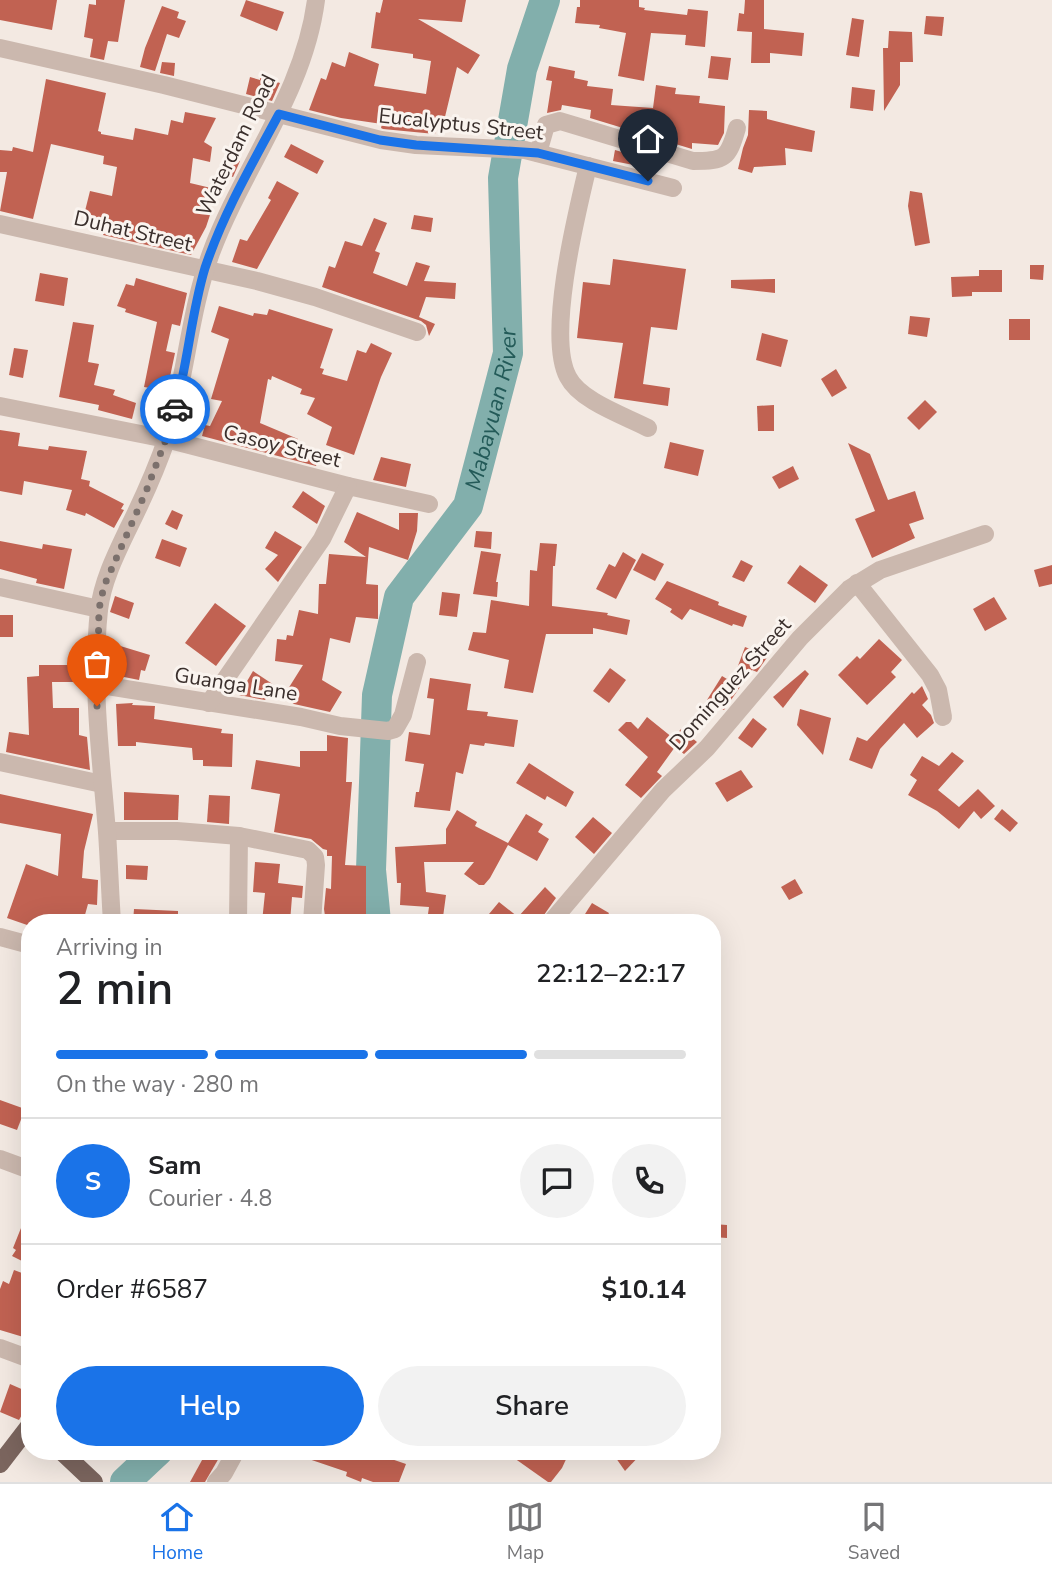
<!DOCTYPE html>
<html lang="en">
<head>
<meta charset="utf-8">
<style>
	:root { --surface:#fff; --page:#f2f2f2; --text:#202124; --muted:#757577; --line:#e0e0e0; --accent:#1a73e8 }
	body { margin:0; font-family:"Nunito Sans",sans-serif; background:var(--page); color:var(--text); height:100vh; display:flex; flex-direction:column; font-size:26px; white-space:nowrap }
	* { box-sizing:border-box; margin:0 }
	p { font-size:23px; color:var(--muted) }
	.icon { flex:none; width:38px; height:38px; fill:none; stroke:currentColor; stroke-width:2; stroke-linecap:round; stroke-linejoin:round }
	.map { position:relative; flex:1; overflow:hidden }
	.details { position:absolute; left:21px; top:914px; width:700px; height:546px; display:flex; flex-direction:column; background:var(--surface); border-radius:28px; box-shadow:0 7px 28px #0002 }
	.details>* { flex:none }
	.pin { position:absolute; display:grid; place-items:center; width:60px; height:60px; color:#fff; margin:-72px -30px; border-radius:50% 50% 50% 0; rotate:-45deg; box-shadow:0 0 7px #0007 }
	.pin .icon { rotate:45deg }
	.courier { position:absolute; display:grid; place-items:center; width:70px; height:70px; margin:-35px; border:5px solid #1a73e8; border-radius:50%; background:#fff; color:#222; box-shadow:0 2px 9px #0007 }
	.headline em { font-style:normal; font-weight:600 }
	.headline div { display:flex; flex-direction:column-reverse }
	.headline { display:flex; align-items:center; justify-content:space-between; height:119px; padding:0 35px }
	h1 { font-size:46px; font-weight:600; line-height:52px }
	.bar { display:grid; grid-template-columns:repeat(4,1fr); gap:10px 7px; align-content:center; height:84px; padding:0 35px }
	.bar i { height:9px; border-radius:5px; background:var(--line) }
	.bar .selected { background:var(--accent) }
	.bar p { grid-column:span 4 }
	.line { display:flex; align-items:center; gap:18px; padding:0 35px; border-top:2px solid var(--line) }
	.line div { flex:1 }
	.round { display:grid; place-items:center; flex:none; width:74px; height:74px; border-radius:37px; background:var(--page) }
	.button { display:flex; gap:14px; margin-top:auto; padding:14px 35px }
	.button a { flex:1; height:80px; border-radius:42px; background:var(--accent); color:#fff; font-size:28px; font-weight:600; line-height:80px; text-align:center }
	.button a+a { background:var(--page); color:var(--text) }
	.menu { display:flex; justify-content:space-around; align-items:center; height:98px; border-top:2px solid var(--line); background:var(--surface); font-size:19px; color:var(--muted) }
	.menu a { display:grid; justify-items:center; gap:4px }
	.menu .selected { color:var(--accent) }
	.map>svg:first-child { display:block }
</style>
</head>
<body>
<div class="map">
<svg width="1052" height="1482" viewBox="0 0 1052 1482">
	<rect width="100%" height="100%" fill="#f3e9e2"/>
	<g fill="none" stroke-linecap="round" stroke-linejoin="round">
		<g stroke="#82afac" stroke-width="30">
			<path id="s1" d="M376,922l-5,-52 6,-175 22,-98 69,-91 40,-153 -5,-175 19,-109 23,-69"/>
			<polyline points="125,1482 158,1451"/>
		</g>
	</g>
	<g fill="#c16252">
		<polygon points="0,0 57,0 52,30 0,20"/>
		<polygon points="96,0 125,0 118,42 108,41 104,60 90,57 93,39 84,37 89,4 96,5"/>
		<polygon points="246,0 284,12 277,31 240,16"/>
		<polygon points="383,0 466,0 462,22 418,19 480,55 468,74 457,67 443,125 438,124 435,134 383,129 381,128 382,124 341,118 309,110 321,78 326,80 332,62 345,67 349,52 379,64 374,86 426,94 431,61 413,58 413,54 371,48 376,12 380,13"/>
		<polygon points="580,0 639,0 639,7 645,8 644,10 687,15 688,9 708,11 705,47 685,45 686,35 651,33 644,81 618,76 626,33 599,28 600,25 575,23 577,7 580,7"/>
		<polygon points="745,0 764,0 764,29 804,33 802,56 770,53 770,63 751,63 752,32 737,31 739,13 744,14"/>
		<polygon points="162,6 179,12 177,18 186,21 179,38 167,34 155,71 140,67 145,48"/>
		<polygon points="926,16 944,17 942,36 924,34"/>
		<polygon points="852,18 864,20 859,57 846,55"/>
		<polygon points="889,31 912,32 913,62 900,62 900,85 884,111 883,48 888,48"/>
		<polygon points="711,56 731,58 728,80 708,78"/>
		<polygon points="162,62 175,63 174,76 160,73"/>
		<polygon points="549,66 575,71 574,78 588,81 587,86 613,89 611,105 653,108 656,85 676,88 675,94 700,96 699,103 725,106 724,133 718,145 692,143 692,149 590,118 591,110 562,105 561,110 547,113 552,81 546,80"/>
		<polygon points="250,77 260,80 260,77 280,83 272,101 246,94"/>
		<polygon points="46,79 106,93 98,131 101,132 101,134 133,140 135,128 168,135 171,120 183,123 185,112 216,118 204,142 212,147 210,162 193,158 190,183 211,188 206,208 212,209 206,227 191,255 103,235 106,220 84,215 90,191 112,196 117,167 103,164 104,156 51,144 33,219 0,211 7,172 0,172 0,150 12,151 13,147 33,152"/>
		<polygon points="852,87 875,90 873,111 850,108"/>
		<polygon points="749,110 767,111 767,119 815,131 812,152 785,148 786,165 754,167 752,173 738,169 743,148 748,135"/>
		<polygon points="291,144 324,161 317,174 284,157"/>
		<polygon points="615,150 650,160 649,168 613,161"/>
		<polygon points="227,157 240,161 233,177 222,173"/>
		<polygon points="277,181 299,193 257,269 232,262 240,239 247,241 271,200 268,198"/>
		<polygon points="910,191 922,193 930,243 915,246 908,206"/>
		<polygon points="414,215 433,218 431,232 411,229"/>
		<polygon points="374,218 387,223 375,251 380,253 373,273 407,286 416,262 430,266 424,281 456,283 455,299 426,297 419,317 435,324 429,336 426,325 421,321 322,287 329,266 335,268 345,241 362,246"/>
		<polygon points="613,259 686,269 677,330 651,327 643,384 670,388 668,406 614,398 623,343 577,338 583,282 610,285"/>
		<polygon points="1030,265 1044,265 1043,280 1030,279"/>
		<polygon points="979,270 1002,270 1002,292 972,292 972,296 952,297 951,277 979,276"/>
		<polygon points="40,273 68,278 64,306 35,301"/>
		<polygon points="136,278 187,293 180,326 172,324 166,351 175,353 167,391 144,387 157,322 125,312 126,309 117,306 126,284 134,286"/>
		<polygon points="775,279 775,293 731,288 731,280"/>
		<polygon points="219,306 253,316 254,313 267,315 269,309 333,329 320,368 324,369 322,374 347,381 357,350 366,353 371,343 392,353 381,377 354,455 326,445 332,427 307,414 315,398 300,394 302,389 272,376 271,380 268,379 260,423 298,439 295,443 321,451 316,466 202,436 205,425 210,426 222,401 211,399 229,339 211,332"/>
		<polygon points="910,316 930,318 927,337 908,334"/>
		<rect x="1009" y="319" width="21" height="21"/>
		<polygon points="73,322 94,325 88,362 99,364 94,385 115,390 113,395 136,403 132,419 98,410 99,405 59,397"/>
		<polygon points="762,333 788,340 781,367 756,360"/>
		<polygon points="14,348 28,350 23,378 9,375"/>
		<polygon points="836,369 847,388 832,397 821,379"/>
		<polygon points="925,400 937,412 919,430 907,418"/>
		<polygon points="774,405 774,431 758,431 757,406"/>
		<polygon points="0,430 20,433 18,446 48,450 49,446 87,451 81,479 90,481 89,486 124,504 121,509 124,510 114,528 86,513 85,516 66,510 72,490 24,481 22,495 0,491"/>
		<polygon points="670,442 704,450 698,476 664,468"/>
		<polygon points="848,443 870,454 888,500 915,491 924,519 909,524 915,538 872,558 855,519 875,511"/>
		<polygon points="381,457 411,464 406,487 373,480"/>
		<polygon points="793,466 799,479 779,489 772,477"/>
		<polygon points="303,491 325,506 317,524 292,507"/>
		<polygon points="172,510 183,515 177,530 165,524"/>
		<polygon points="357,512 399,530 399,513 418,513 417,531 408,560 369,547 366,584 378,585 378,619 356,617 350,643 330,638 322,680 342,692 330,712 294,704 283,697 303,665 275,661 277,639 286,640 287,635 293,636 299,610 318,614 319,584 326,584 329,554 366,557 344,542"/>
		<polygon points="275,531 302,547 278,582 265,569 278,555 265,548"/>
		<polygon points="476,531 492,532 491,549 474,547"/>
		<polygon points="162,539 187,548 180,567 155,558"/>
		<polygon points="0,541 42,549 43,544 72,549 64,589 36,583 37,579 0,569"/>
		<polygon points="540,543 557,544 555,566 553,566 552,606 608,613 607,615 630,620 627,635 593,628 593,634 546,634 533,693 504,688 509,660 468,650 473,632 486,633 491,600 529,606 530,570 537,571"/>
		<polygon points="481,551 501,554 496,582 498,582 497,597 473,594"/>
		<polygon points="623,552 636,560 616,599 596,589 609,564 615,567"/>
		<polygon points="642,553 664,564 655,581 633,570"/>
		<polygon points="741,560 753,566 744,582 732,577"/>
		<polygon points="800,565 828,585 815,603 787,583"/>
		<polygon points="1052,565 1052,584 1039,587 1034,570"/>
		<polygon points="667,581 719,602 718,605 747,616 743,627 733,624 732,626 690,609 682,620 670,612 672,609 655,599"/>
		<polygon points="442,592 460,594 457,617 439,615"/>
		<polygon points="115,596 134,603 129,619 110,612"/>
		<polygon points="994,597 1007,619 985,631 973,609"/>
		<polygon points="215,603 246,626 216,666 185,643"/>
		<rect x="0" y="615" width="13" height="22"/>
		<polygon points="879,639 902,660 891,672 896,677 867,705 838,675 857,656 860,659"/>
		<polygon points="117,645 150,655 145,671 141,670 139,680 114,675 117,663 111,661"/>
		<polygon points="745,647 768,656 757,672 752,670 724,710 707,700 722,676 732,682"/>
		<polygon points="39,665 80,665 80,682 52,682 53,708 79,708 79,735 87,737 90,770 6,752 9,732 29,735 27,677 39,676"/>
		<polygon points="610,668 626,680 609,703 593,691"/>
		<polygon points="805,670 809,674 783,708 773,697"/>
		<polygon points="253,671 274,685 265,700 239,695"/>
		<polygon points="430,678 471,684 467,710 488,712 487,716 518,720 514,747 485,743 484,746 470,744 463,774 456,772 450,811 414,807 416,792 419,792 424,764 405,761 409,732 430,735 434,699 427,698"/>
		<polygon points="922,686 928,699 922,705 931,715 934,723 917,738 904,723 880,749 872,769 849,760 857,737 867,741 912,692 914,694"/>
		<polygon points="133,703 132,705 155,706 154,719 222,729 221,733 233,734 232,767 203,766 203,760 193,760 192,748 136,742 136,746 118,746 116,704"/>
		<polygon points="800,709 831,718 823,755 797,725"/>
		<polygon points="647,717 673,738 681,729 697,742 684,754 675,747 657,772 662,776 641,798 625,785 648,757 618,730 626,722 631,722 638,729"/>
		<polygon points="753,718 767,729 752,748 738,738"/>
		<polygon points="327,735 348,738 346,782 352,782 345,865 366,866 366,922 329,922 329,916 325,916 324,909 326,888 331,889 332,856 327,856 327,850 323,849 311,839 274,832 280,794 251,789 256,760 300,767 300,751 327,751"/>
		<polygon points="952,752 964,761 938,790 959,807 978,789 995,806 981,819 974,811 959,829 937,811 908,795 917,780 910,775 922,756 939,766"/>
		<polygon points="529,763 574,792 566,807 547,796 545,800 516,783"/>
		<polygon points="741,770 753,787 727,802 715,783"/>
		<polygon points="124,792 179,795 178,820 124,820"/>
		<polygon points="0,794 93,814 84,851 82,878 98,880 97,905 88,904 83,922 30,922 30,926 7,918 26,864 58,876 61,834 0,823"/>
		<polygon points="209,795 230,796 229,824 207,822"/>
		<polygon points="1002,809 1018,823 1010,832 994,819"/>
		<polygon points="457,810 477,822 475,826 508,843 526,814 543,824 538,832 549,839 537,861 508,845 490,878 484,885 479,885 464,874 474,862 424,862 426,892 446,895 443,917 428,914 429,907 400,905 401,883 397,883 395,847 446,844 446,829"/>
		<polygon points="593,817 612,833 594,854 575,837"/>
		<polygon points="255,862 280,864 278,883 303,886 302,898 292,897 290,922 262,922 265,893 253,892"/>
		<polygon points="126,865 148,866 147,880 126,879"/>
		<polygon points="795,879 803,893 789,900 781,887"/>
		<polygon points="545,887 556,898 539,922 500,922 489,914 499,902 518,917"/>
		<polygon points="592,903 609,913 604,922 580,922"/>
		<polygon points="134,909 178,911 178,922 133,922"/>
		<polygon points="0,1100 25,1109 17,1130 0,1124"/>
		<polygon points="29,1208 30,1259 26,1257 24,1262 12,1256 16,1250 13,1248"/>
		<polygon points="713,1224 727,1225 727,1238 713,1237"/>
		<polygon points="14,1270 30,1276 30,1339 0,1330 0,1289 3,1281 9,1284"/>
		<polygon points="10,1384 26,1391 21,1403 27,1406 19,1420 0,1412"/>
		<polygon points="207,1451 223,1451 205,1482 190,1482"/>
		<polygon points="291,1451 368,1451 406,1464 399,1482 373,1482 362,1478 361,1482 346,1476 347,1472 291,1453"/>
		<polygon points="504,1451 557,1451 568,1455 562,1468 551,1482 548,1482"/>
		<polygon points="611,1451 644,1451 625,1471"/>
	</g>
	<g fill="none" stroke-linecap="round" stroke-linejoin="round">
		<g stroke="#cbb8ae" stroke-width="18">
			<polyline points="0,48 164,85 381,140 416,145 525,150 673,188"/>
			<path d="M538,153l8,-28 14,-4 133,40c32,0 35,-2 44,-33"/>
			<path d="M588,166c-11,46 -42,170 -20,211 12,24 57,39 80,51"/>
			<polyline points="0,224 257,281 315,297 417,332"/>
			<polyline points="0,406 166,439 348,486 429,504"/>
			<polyline points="857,583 930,675 938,690 943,717"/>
			<polyline points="0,587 99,609"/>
			<polyline points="95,684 301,717 340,726 388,731 395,729 403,715 417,662"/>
			<polyline points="209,703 322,539 348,486"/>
			<polyline points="0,762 102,784"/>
			<polyline points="107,831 177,831 239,836 308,850 315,857 316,865 312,922"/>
			<path d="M112,922c-2,-30 -3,-60 -5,-90 -6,-74 -16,-147 -8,-222 3,-27 16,-54 28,-79 15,-30 29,-61 40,-93 19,-60 22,-125 44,-185 32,-86 93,-160 105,-253"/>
			<polyline points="238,922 239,836"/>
			<polyline points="551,922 663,790 707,748 800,638 849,589 880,570 985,534"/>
			<polyline points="0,937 30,945"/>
			<polyline points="0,1159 30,1170"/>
			<polyline points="0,1348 30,1359"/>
			<polyline points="216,1482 224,1473 236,1451"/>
		</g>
		<g stroke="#7b655e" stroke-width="18">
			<polyline points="61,1451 94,1482"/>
			<polyline points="0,1464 30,1425"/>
		</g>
	</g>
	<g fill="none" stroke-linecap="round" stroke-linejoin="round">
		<polyline stroke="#7b706c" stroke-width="7" stroke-dasharray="0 12.6" points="97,706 99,609 104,586 147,489 166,439 175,409"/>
		<path stroke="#1a73e8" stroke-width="9" d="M175,409c13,-46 16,-95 30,-141 18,-54 47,-104 74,-154l101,26 36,5 122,8 110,28"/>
	</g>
	<g text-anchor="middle" stroke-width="6" stroke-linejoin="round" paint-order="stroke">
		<g font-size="21" fill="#3a2f2c" stroke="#faf4ef">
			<text transform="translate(461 124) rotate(6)" y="7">Eucalyptus Street</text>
			<text transform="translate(236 145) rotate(-64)" y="7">Waterdam Road</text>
			<text transform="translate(133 231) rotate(13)" y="7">Duhat Street</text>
			<text transform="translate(282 446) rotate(14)" y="7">Casoy Street</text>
			<text transform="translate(236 684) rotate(9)" y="7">Guanga Lane</text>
			<text transform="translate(730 684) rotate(-48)" y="7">Dominguez Street</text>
		</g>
		<g font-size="23" font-style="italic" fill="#235a58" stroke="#faf4ef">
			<text dy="8" stroke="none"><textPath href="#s1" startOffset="542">Mabayuan River</textPath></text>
		</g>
	</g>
</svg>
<div class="pin" style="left:97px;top:706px;background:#ea580c"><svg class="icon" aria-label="bag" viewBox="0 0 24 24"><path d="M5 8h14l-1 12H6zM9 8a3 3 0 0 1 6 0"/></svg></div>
<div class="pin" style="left:648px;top:181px;background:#1f2937"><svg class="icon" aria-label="home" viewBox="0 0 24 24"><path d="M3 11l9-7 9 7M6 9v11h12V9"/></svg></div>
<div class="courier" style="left:175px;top:409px"><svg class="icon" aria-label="car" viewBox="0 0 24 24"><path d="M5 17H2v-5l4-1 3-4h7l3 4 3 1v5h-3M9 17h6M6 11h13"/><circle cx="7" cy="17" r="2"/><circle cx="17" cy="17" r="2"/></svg></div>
<section class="details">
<div class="headline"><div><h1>2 min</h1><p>Arriving in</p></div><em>22:12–22:17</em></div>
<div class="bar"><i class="selected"></i><i class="selected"></i><i class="selected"></i><i></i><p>On the way · 280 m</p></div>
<div class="line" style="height:126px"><b class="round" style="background:var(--accent);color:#fff">S</b><div><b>Sam</b><p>Courier · 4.8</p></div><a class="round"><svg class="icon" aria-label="chat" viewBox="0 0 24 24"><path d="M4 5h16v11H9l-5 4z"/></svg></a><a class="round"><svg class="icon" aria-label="phone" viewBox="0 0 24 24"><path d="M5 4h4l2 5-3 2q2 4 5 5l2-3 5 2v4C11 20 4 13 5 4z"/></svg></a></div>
<div class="line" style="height:91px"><div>Order #6587</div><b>$10.14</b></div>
<div class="button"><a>Help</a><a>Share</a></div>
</section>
</div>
<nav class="menu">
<a class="selected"><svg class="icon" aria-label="home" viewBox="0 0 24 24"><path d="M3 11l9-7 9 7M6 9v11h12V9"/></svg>Home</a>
<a><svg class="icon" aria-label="map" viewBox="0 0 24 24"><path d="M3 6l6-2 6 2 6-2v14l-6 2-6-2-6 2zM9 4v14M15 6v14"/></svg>Map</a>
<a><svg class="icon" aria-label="saved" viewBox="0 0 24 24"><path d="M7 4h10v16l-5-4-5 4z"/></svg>Saved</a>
</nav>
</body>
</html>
